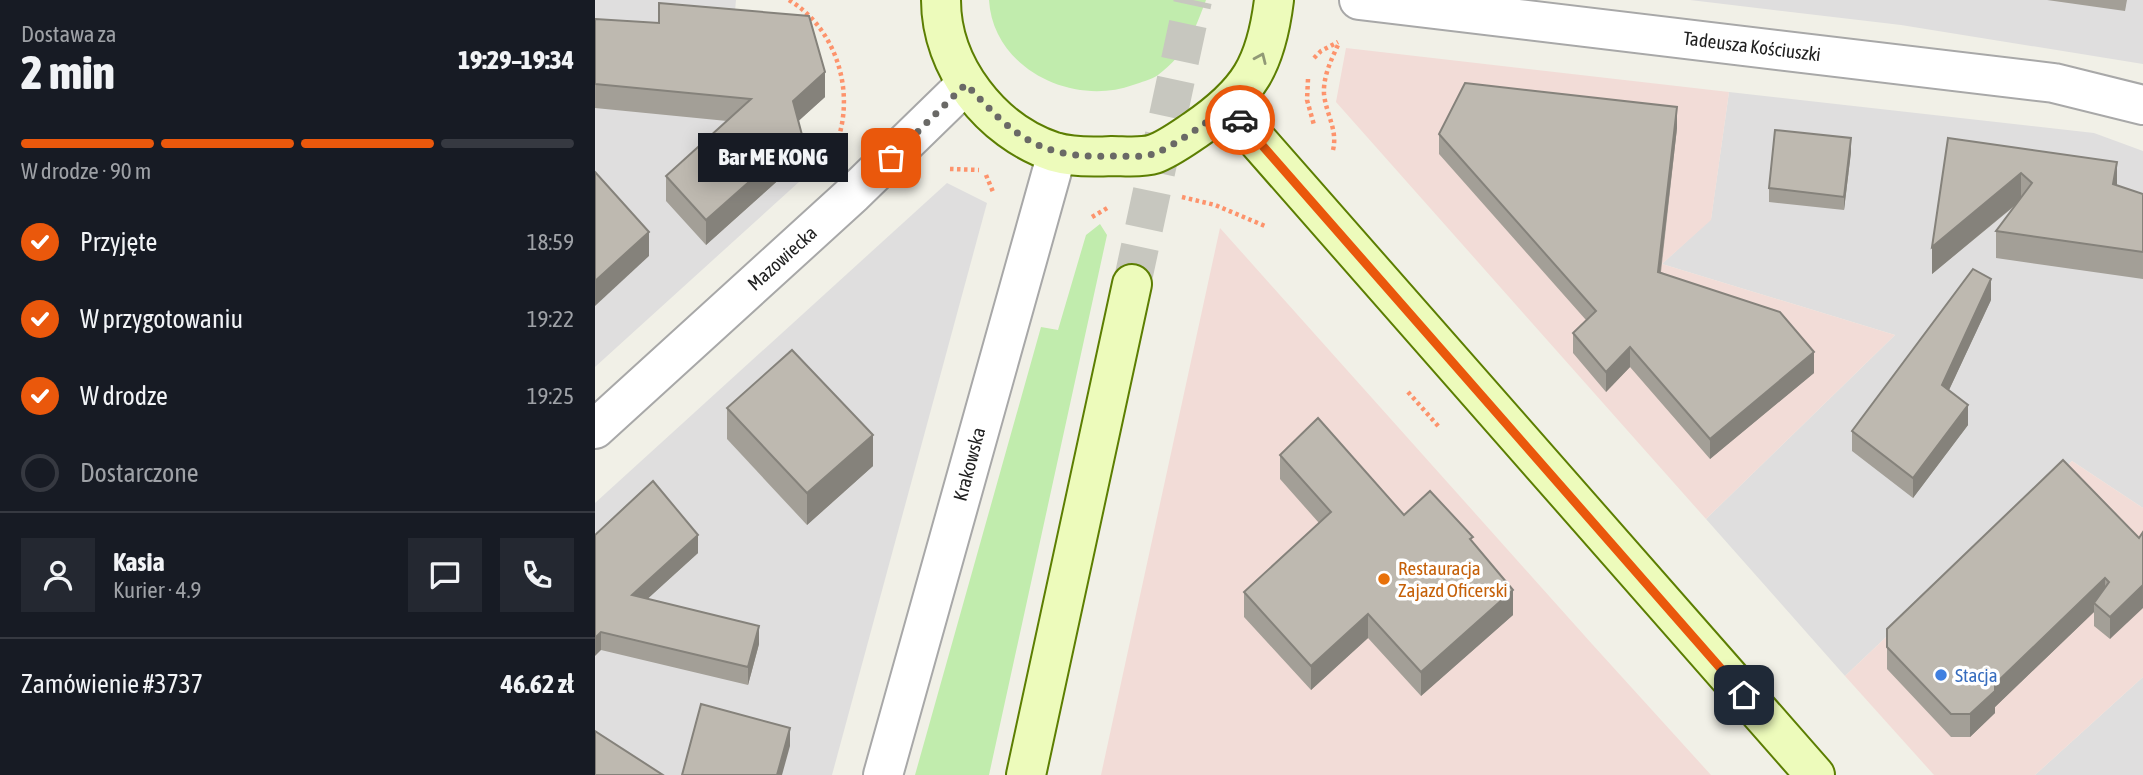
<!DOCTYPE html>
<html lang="pl">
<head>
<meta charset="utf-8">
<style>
	:root { --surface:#171b24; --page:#242831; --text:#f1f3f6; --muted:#9ea1a6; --line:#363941; --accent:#ea580c }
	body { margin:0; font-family:"Asap Condensed",sans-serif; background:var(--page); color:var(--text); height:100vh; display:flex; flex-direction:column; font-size:26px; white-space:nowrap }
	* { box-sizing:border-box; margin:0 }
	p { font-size:23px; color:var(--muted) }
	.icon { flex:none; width:38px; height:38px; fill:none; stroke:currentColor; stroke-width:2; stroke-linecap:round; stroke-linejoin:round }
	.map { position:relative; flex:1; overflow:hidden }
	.drawer { display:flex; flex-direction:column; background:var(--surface); width:595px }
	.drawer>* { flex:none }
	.pin { position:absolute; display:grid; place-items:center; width:60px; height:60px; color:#fff; margin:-30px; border-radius:14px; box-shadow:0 4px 10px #0006 }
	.courier { position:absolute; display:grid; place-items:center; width:70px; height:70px; margin:-35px; border:5px solid #ea580c; border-radius:50%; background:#fff; color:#222; box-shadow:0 2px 9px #0007 }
	.bubble { position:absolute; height:49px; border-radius:0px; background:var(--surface); box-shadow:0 4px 18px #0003; font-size:23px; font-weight:800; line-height:49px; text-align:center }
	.overview em { font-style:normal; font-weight:800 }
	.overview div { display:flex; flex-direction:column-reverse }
	.overview { display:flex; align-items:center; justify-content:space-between; height:119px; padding:0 21px }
	h1 { font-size:46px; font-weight:800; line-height:52px }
	.bar { display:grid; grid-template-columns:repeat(4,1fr); gap:10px 7px; align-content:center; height:84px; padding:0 21px }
	.bar i { height:9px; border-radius:5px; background:var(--line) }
	.bar .on { background:var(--accent) }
	.bar p { grid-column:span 4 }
	.line { display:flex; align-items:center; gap:18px; padding:0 21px; border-top:2px solid var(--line) }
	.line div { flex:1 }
	.round { display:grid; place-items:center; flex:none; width:74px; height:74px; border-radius:0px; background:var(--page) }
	ol { padding:0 21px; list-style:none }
	li { display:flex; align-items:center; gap:21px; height:77px }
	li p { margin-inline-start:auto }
	li .icon { padding:7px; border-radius:50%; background:var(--accent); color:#fff; stroke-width:4 }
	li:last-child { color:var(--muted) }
	li i { width:38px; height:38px; border:4px solid var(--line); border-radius:50% }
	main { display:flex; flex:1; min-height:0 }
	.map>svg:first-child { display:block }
</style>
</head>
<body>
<main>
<section class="drawer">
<div class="overview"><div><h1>2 min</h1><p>Dostawa za</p></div><em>19:29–19:34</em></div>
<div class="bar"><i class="on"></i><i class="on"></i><i class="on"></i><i></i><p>W drodze · 90 m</p></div>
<ol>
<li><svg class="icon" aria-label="check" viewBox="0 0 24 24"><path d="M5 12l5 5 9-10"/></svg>Przyjęte<p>18:59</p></li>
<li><svg class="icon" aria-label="check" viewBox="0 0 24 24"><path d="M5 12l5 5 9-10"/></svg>W przygotowaniu<p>19:22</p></li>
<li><svg class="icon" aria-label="check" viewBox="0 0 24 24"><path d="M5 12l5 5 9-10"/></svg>W drodze<p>19:25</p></li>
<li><i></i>Dostarczone</li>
</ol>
<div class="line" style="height:126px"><a class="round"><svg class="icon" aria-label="person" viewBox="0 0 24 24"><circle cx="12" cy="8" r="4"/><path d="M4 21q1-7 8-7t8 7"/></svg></a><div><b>Kasia</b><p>Kurier · 4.9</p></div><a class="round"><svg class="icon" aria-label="chat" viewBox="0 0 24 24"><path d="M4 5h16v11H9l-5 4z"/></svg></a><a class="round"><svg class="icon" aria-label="phone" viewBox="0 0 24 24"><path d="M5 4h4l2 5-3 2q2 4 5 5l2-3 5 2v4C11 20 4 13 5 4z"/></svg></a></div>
<div class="line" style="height:91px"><div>Zamówienie #3737</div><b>46.62 zł</b></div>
</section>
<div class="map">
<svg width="1548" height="775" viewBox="0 0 1548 775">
	<rect width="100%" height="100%" fill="#f1f0e7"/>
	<g fill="#dfdede">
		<polygon points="0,0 141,0 138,34 214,40 230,97 198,126 207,159 226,162 0,367"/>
		<polygon points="1095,0 1548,0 1548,64 1306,25"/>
		<polygon points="1134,92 1499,133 1548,151 1548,508 1477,461 1250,676 1111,519 1300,335 1067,264 1116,219"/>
		<polygon points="352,183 392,203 237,775 0,775 0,503"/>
		<polygon points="1548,677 1548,775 1440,775"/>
	</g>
	<g fill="#f2dcd7">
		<polygon points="751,48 1134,92 1116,220 1067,264 1300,335 1111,519 741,102"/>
		<polygon points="625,228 997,644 1116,775 506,775"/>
		<polygon points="1477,461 1548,508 1548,677 1440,775 1339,775 1250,676"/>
	</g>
	<g fill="#c1ecad">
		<path d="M394,0h217c-12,32 -20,54 -48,75 -7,5 -17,7 -25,10 -60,22 -140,-16 -144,-85z"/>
		<polygon points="505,224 512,235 394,775 320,775 446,327 463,330 491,235"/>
	</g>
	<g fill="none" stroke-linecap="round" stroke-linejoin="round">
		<polyline stroke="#c7c7bf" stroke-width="38" stroke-dasharray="38 19" stroke-linecap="butt" points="537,284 598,0"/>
		<defs>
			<g id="street">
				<polyline points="764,0 1459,83 1548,105"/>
				<polyline points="0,429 258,194 371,84"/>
				<polyline points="288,775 462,153"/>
			</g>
			<g id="secondary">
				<path d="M346,0c0,67 50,131 113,152 17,5 40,5 58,4 12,0 30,2 42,-2 14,-5 29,-16 41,-24 54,-37 71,-65 79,-130"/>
				<polyline points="633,107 1220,775"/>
				<polyline points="431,775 537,284"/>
			</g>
		</defs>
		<use href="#street" stroke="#a8a8a8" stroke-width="42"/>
		<use href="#secondary" stroke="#5c7e02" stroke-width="42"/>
		<g stroke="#fd936c" stroke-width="4.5" stroke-dasharray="3.5 3.5" stroke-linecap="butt">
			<path d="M194,0c45,27 65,86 50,136"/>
			<polyline points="719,58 726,51 743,42"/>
			<polyline points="713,79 712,100 719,125"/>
			<path d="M738,150c5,-20 -7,-36 -9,-56 -1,-17 7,-34 14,-49"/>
			<polyline points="355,169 384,170"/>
			<polyline points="391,175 398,192"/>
			<polyline points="587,197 620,205 670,226"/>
			<polyline points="497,217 514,207"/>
			<polyline points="813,392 844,427"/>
		</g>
		<use href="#street" stroke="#fff" stroke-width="38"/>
		<use href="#secondary" stroke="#edfbbb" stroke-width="38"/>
	</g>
	<g fill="#a39f97">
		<polygon points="1452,0 1532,0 1530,11"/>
		<polygon points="0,19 230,97 203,121 207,159 111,245 71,201 71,176 132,121 0,108"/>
		<polygon points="1082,128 1066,272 1219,373 1115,459 1035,367 1011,392 978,353 978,333 991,320 844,154 844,134"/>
		<polygon points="1353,138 1548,194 1548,279 1401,258 1401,231 1422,204 1337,274"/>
		<polygon points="1256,152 1249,210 1174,202 1174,188"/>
		<polygon points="1396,300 1354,390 1373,425 1318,498 1257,451 1257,431"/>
		<polygon points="132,408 278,466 212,525 132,439"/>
		<polygon points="685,455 809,515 878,542 918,615 826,696 773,638 716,690 649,617 649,592 724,523 685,479"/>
		<polygon points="0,535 103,553 52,599 164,644 153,685 6,650"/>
		<polygon points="1544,538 1515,639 1499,626 1499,612 1400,707 1400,713 1375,737 1356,737 1292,669 1292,629"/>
	</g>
	<g fill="#85827b">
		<polygon points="230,72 230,97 198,126 198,101"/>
		<polygon points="1082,107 1082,128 1063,292 1063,272"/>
		<polygon points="207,135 207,159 111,245 111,220"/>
		<polygon points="1256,138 1256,152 1249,210 1249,197"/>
		<polygon points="1522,162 1522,189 1518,184"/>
		<polygon points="1426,173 1426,200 1337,274 1337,247"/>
		<polygon points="54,232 54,256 0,306 0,281"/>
		<polygon points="1396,279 1396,300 1347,405 1347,385"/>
		<polygon points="1035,347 1035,367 1011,392 1011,372"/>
		<polygon points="1219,352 1219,373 1115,459 1115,439"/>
		<polygon points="1373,405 1373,425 1318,498 1318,478"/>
		<polygon points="278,435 278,466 212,525 212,493"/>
		<polygon points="103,535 103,553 37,613 37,595"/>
		<polygon points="1510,578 1510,601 1499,603 1499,612 1400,707 1400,713 1375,737 1375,714 1400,684"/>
		<polygon points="1548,585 1548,608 1515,639 1515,617"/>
		<polygon points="918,590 918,615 826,696 826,672"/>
		<polygon points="773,614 773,638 716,690 716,666"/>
		<polygon points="164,626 164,644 153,685 153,667"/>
		<polygon points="6,632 6,650 0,656 0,638"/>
		<polygon points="195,728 195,746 187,775 182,775"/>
	</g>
	<g fill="#beb9b0" stroke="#85827b" stroke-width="2">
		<polygon points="64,3 214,16 230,72 198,101 207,135 111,220 71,176 156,99 0,84 0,19 64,23"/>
		<polygon points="870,83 1082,107 1063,272 1185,312 1219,352 1115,439 1035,347 1011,372 978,333 1001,311 844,134"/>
		<polygon points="1180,130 1256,138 1249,197 1174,188"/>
		<polygon points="1353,138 1522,162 1518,184 1548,194 1548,252 1401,231 1437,183 1426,173 1337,247"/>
		<polygon points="0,172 54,232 0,281"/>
		<polygon points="1378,269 1396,279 1347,385 1373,405 1318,478 1257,431"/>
		<polygon points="197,350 278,435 212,493 132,408"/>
		<polygon points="723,418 809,515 835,491 878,537 875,539 918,590 826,672 773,614 716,666 649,592 736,512 685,455"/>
		<polygon points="1468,460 1544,538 1548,532 1548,585 1515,617 1499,603 1514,582 1510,578 1400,684 1400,691 1375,714 1356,714 1292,647 1292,629"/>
		<polygon points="58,481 103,535 37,595 164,626 153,667 6,632 0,638 0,535"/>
		<polygon points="106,704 195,728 182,775 87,775"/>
		<polygon points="0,731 68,775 0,775"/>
	</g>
	<defs><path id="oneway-chevron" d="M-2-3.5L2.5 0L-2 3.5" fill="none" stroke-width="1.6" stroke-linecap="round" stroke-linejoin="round" transform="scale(1.75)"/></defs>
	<use stroke="#919976" href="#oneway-chevron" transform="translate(666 58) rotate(-66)"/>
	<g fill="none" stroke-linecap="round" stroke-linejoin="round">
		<path stroke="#6a6966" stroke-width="7" stroke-dasharray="0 12.6" d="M296,158l75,-74c48,52 72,75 147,72 13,0 31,2 43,-3 25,-11 49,-30 72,-46l12,13"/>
		<polyline stroke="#ea580c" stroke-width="9" points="645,120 1149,695"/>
	</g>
	<circle fill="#e8710a" stroke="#fff" stroke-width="2.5" cx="789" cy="579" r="7"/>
	<circle fill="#3f7fe0" stroke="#fff" stroke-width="2.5" cx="1346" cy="675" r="7"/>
	<g text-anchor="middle" stroke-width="7" stroke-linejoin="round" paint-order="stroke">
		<g font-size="19" fill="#212121" stroke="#fff">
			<text transform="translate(1157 46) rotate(7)" y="7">Tadeusza Kościuszki</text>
			<text transform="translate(187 258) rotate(-42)" y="7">Mazowiecka</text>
			<text transform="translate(374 464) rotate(-75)" y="7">Krakowska</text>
		</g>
		<g font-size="19" fill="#c56008" stroke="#fff" text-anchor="start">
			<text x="803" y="575">Restauracja<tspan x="803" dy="22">Zajazd Oficerski</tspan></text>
		</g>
		<g font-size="19" fill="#366cbe" stroke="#fff" text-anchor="start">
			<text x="1360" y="682">Stacja</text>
		</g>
	</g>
</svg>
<div class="pin" style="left:296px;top:158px;background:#ea580c"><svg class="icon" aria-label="bag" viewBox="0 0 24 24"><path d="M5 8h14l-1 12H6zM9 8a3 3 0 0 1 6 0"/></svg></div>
<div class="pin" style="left:1149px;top:695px;background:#1f2937"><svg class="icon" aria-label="home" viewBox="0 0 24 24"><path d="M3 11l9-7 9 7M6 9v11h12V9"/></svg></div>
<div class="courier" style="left:645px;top:120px"><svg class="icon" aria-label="car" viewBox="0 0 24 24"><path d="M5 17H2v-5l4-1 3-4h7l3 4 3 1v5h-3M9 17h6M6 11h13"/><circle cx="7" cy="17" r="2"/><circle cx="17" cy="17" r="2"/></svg></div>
<div class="bubble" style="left:103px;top:133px;width:150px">Bar ME KONG</div>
</div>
</main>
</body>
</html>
